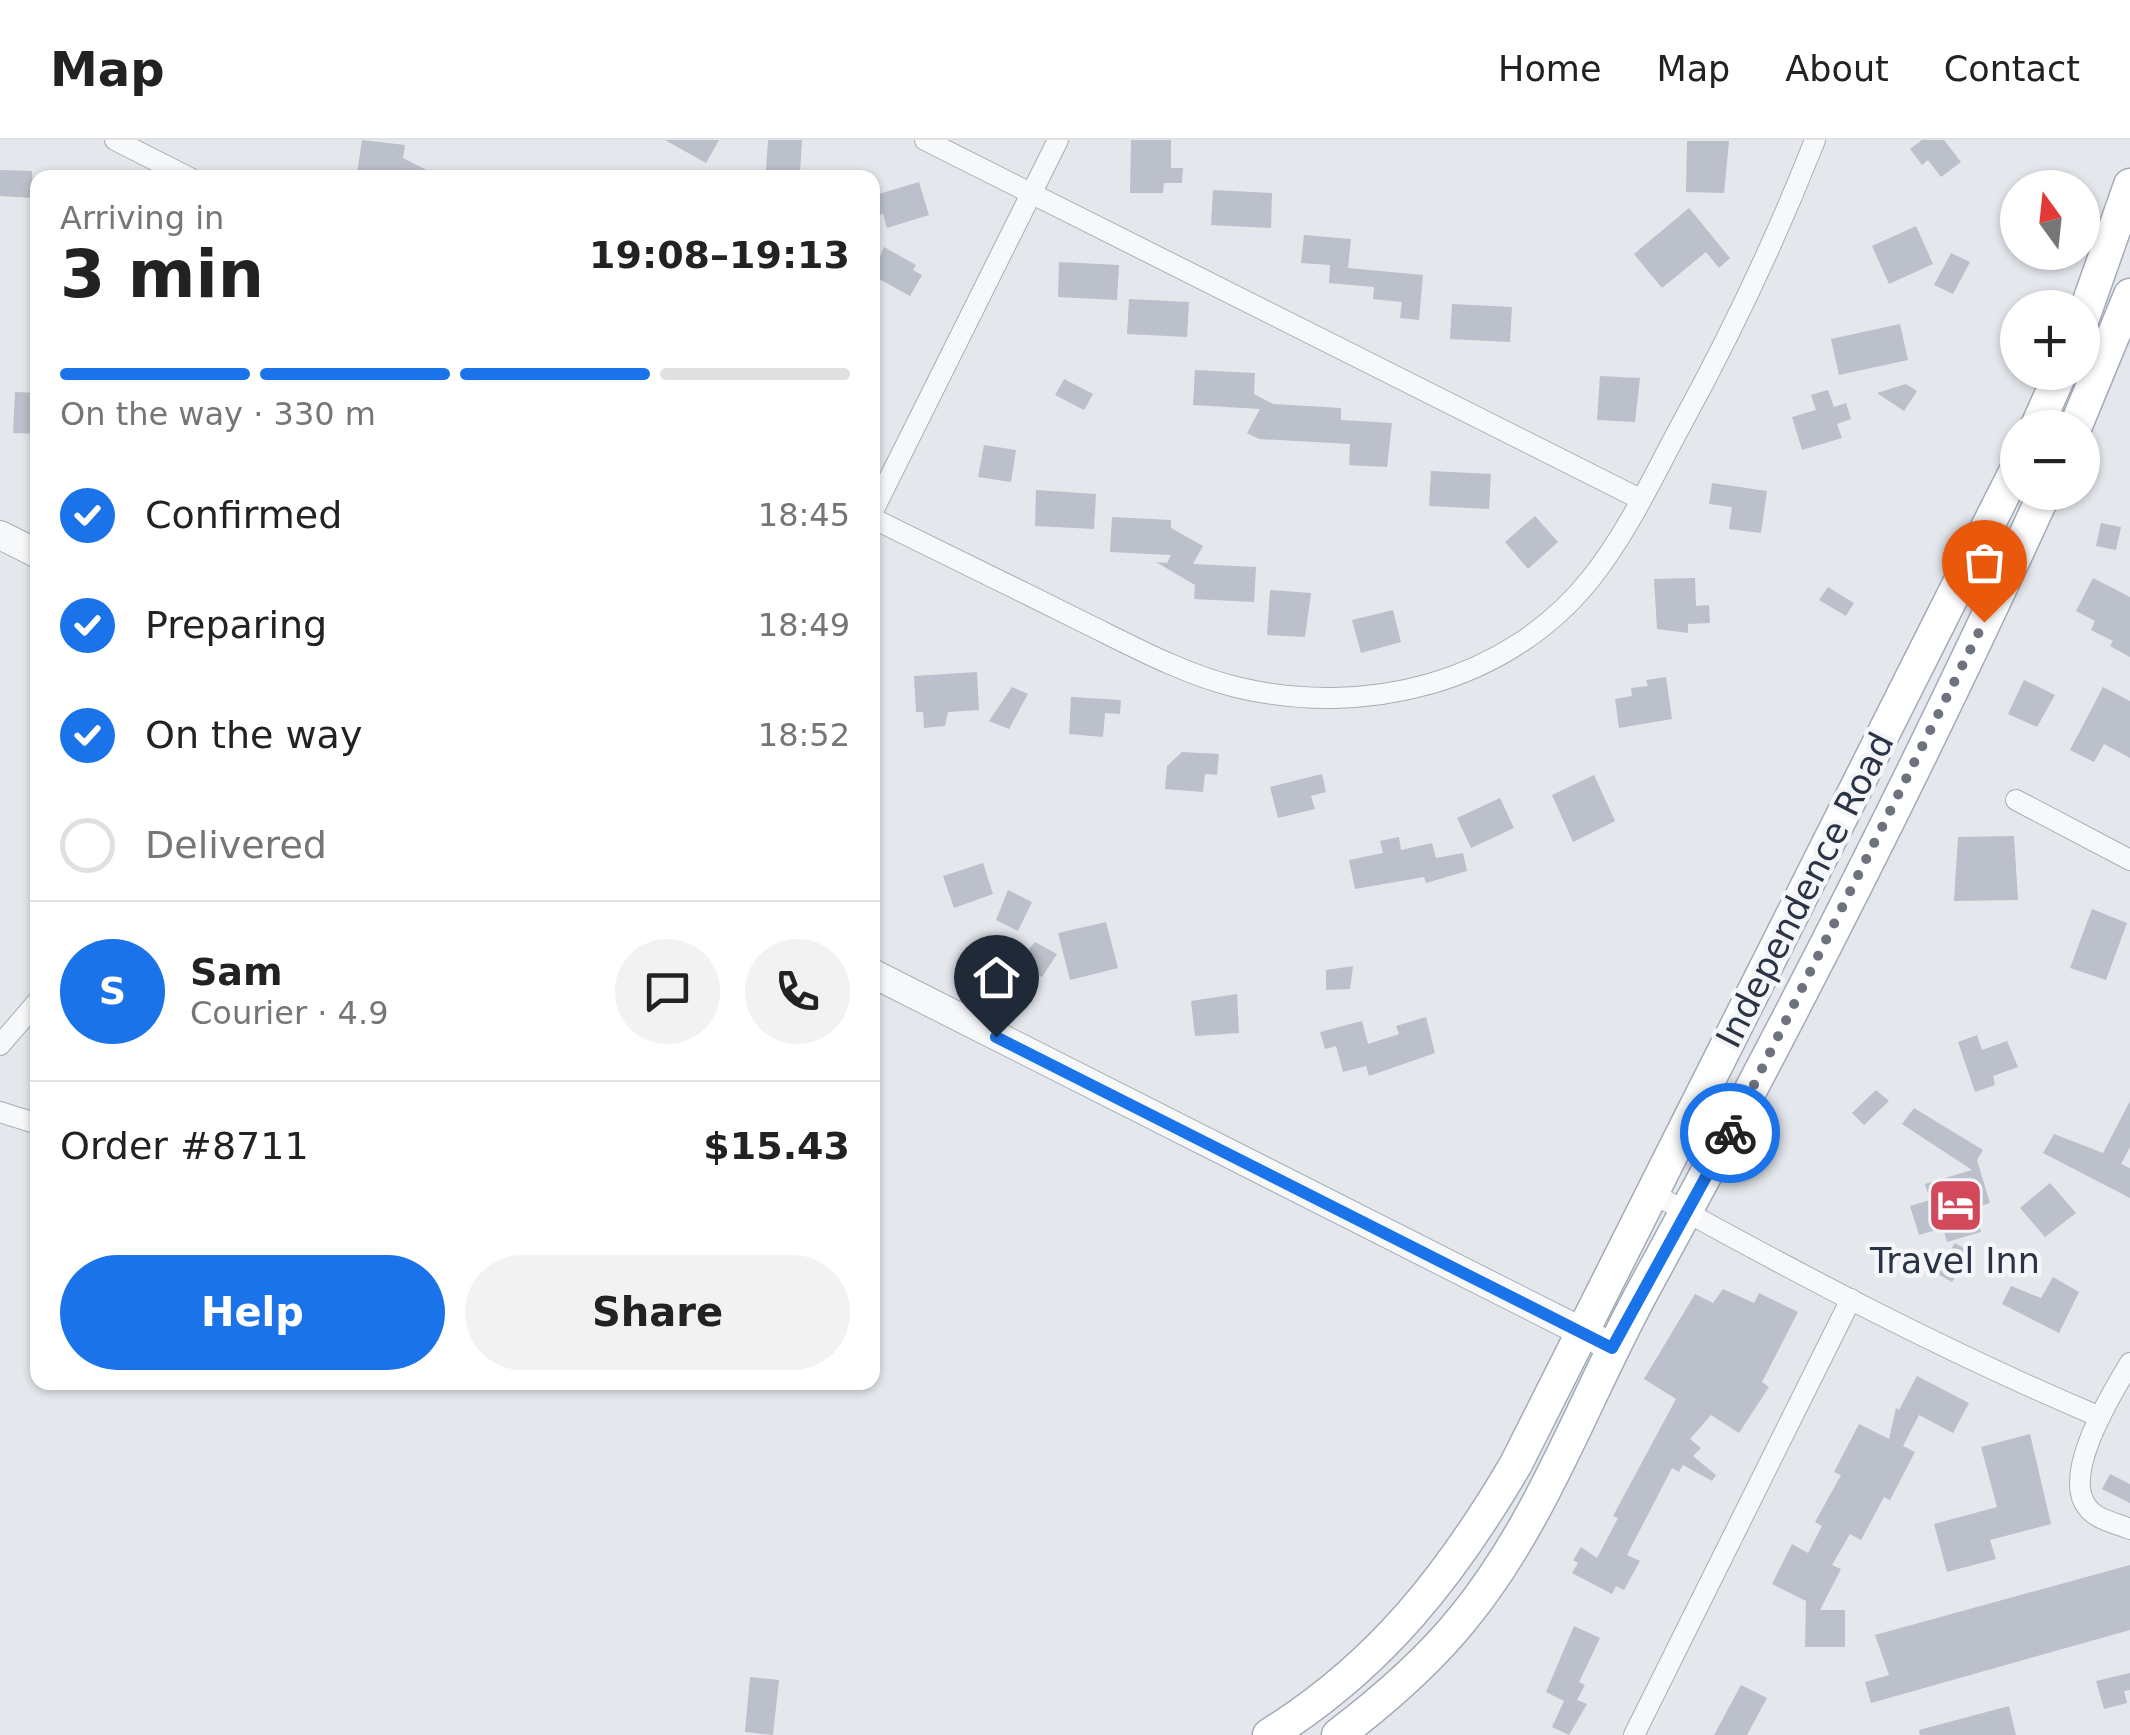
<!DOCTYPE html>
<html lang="en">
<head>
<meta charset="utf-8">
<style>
	:root { --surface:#fff; --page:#f2f2f2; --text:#222; --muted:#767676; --line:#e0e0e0; --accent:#1a73e8 }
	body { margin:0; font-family:"DejaVu Sans",sans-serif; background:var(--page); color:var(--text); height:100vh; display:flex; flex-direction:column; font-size:38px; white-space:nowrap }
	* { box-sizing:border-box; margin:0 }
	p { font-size:32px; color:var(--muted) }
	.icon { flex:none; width:55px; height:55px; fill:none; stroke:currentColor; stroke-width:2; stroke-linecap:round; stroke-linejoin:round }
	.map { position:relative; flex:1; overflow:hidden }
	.panel { position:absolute; left:30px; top:30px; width:850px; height:1220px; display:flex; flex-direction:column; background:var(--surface); border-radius:20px; box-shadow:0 2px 8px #0004 }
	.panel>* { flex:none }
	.needle { width:65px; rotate:345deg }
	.tools { position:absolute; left:2000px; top:30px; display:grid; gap:20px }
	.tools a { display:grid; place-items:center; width:100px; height:100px; border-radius:50%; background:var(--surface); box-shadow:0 2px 8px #0004; font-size:50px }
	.pin { position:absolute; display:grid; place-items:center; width:85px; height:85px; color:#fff; margin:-102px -42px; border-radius:50% 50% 50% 0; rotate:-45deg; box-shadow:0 0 10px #0007 }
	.pin .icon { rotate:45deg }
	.courier { position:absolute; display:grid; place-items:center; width:100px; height:100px; margin:-50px; border:8px solid #1a73e8; border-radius:50%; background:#fff; color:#222; box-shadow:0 2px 12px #0007 }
	.headline em { font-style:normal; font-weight:700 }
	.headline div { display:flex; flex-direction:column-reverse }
	.headline { display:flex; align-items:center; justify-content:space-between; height:170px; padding:0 30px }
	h1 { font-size:65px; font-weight:700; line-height:75px }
	.bar { display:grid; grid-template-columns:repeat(4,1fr); gap:15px 10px; align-content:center; height:120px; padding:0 30px }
	.bar i { height:12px; border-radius:8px; background:var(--line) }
	.bar .active { background:var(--accent) }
	.bar p { grid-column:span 4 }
	.line { display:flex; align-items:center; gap:25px; padding:0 30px; border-top:2px solid var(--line) }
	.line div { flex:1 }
	.round { display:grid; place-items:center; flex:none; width:105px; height:105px; border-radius:52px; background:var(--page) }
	ol { padding:0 30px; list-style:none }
	li { display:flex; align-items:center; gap:30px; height:110px }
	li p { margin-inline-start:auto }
	li .icon { padding:10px; border-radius:50%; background:var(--accent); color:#fff; stroke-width:4 }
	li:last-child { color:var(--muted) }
	li i { width:55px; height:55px; border:5px solid var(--line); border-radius:50% }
	.primary-button { display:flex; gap:20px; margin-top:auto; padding:20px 30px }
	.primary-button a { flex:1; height:115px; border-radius:60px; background:var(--accent); color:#fff; font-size:40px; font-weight:700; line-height:115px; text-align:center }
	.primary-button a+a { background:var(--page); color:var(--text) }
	header { display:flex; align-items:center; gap:60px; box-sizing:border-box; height:140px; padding:0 50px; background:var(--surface); border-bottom:2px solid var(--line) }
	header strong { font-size:48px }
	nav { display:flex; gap:55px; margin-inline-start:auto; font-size:35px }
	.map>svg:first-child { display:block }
</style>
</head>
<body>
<header>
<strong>Map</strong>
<nav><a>Home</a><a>Map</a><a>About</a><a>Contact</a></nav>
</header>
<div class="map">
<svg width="2130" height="1595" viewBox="0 0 2130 1595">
	<rect width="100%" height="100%" fill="#e4e7ec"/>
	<g fill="#bbc0ca">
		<polygon points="362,0 405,5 403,18 442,38 357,34"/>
		<polygon points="665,0 719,0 706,23"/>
		<polygon points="768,0 802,0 800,33 766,31"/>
		<polygon points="1131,0 1171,0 1171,28 1183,28 1182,43 1164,43 1163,53 1130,53"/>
		<polygon points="1922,0 1944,0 1961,22 1941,37 1928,20 1922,25 1910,9"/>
		<polygon points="1687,1 1729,1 1724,53 1686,52"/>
		<polygon points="0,30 32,31 33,58 0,56"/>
		<polygon points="919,42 929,75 887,88 883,74 872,77 872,56"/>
		<polygon points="1213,50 1272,53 1271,88 1211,85"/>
		<polygon points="1689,68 1730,118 1719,128 1706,112 1662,148 1634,114"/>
		<polygon points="1916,86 1933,124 1889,144 1872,106"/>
		<polygon points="1304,95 1351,99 1348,128 1423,135 1419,180 1400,178 1402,162 1373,159 1374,147 1329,143 1330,125 1301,123"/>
		<polygon points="884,107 916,125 913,130 922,135 910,156 872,135"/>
		<polygon points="1951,113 1970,122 1953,154 1934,145"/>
		<polygon points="1059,122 1119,125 1117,160 1058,157"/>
		<polygon points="1129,159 1189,162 1187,197 1127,194"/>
		<polygon points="1452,164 1512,167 1510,202 1450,199"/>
		<polygon points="1900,184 1908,220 1839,235 1831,199"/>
		<polygon points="1195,230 1255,233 1254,254 1273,264 1341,268 1341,280 1392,283 1387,327 1349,325 1350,304 1259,299 1247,293 1260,269 1193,265"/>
		<polygon points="1600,236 1640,238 1635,282 1597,280"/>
		<polygon points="1064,239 1093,254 1084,270 1055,255"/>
		<polygon points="1906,244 1917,251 1904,271 1877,253"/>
		<polygon points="1828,250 1834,267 1846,263 1851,279 1837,284 1842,298 1802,310 1792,277 1816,270 1811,255"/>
		<polygon points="15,252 38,253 38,294 13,293"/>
		<polygon points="984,305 1016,310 1011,342 978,337"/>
		<polygon points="1431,331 1491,334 1489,369 1429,366"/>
		<polygon points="1712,343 1767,351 1761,393 1729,389 1732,367 1709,364"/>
		<polygon points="1036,350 1096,354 1094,389 1035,386"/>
		<polygon points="1535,376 1558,402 1528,429 1505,402"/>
		<polygon points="1112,377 1171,380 1171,388 1203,406 1193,424 1256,427 1254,462 1194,459 1195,445 1156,422 1167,423 1171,415 1110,412"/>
		<polygon points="2101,383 2121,387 2116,410 2096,406"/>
		<polygon points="1695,438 1696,466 1709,465 1710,483 1688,484 1688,493 1657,489 1654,439"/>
		<polygon points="2093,438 2130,457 2130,517 2110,506 2113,501 2091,490 2095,481 2076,471"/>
		<polygon points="1828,447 1854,463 1846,476 1819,460"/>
		<polygon points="1270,450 1311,453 1305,497 1267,495"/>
		<polygon points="1393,470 1401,502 1361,513 1352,480"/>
		<polygon points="977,532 979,570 948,572 945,586 924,588 923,572 916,572 914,536"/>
		<polygon points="1666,537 1672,579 1619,588 1615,559 1632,556 1631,548 1648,546 1646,540"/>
		<polygon points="2024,540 2055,555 2037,587 2008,574"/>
		<polygon points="1012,547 1028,554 1009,589 989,581"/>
		<polygon points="2103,547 2130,561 2130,618 2104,604 2094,622 2070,610"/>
		<polygon points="1071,557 1121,560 1120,574 1105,573 1103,597 1069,594"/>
		<polygon points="1182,612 1219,614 1217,635 1205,634 1203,652 1165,649 1167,626"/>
		<polygon points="1322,634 1326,652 1311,656 1315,669 1278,678 1270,647"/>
		<polygon points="1594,635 1615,681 1573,702 1552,655"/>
		<polygon points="1500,658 1514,688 1471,708 1457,678"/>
		<polygon points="2014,696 2018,760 1954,761 1958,697"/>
		<polygon points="1399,697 1401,710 1432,703 1436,718 1463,713 1467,731 1426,743 1424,737 1355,749 1349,720 1383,713 1380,701"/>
		<polygon points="983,723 993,754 954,768 943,736"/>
		<polygon points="1008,750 1032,762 1018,791 996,780"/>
		<polygon points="2092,769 2127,783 2106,840 2070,828"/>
		<polygon points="1106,782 1118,828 1070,840 1058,793"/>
		<polygon points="1035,802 1057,814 1042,837 1017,824"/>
		<polygon points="1353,826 1350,849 1326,850 1326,830"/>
		<polygon points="1237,854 1239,893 1195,896 1191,861"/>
		<polygon points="1426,877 1435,913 1369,936 1366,926 1343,932 1336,906 1325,909 1320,892 1362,881 1368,904 1399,894 1396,886"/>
		<polygon points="1977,895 1982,910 2007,901 2018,927 1993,936 1995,945 1975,952 1958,902"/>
		<polygon points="1876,950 1889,961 1864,985 1852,973"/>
		<polygon points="2130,961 2130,1007 2121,1024 2130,1028 2130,1058 2043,1013 2054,994 2103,1013"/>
		<polygon points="1914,968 1983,1010 1977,1020 1990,1063 1974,1068 1981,1092 1947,1102 1943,1088 1919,1095 1910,1066 1930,1060 1925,1044 1972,1030 1902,984"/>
		<polygon points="2050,1043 2076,1073 2045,1097 2020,1068"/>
		<polygon points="1955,1103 1970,1112 1952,1142 1936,1133"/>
		<polygon points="2053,1137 2079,1152 2059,1193 2002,1164 2011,1146 2041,1158"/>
		<polygon points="1723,1149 1754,1163 1759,1153 1798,1172 1762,1242 1769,1247 1739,1293 1711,1275 1690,1299 1701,1308 1693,1316 1716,1335 1712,1341 1683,1325 1679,1332 1672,1328 1627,1415 1640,1421 1624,1450 1616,1446 1612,1454 1572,1433 1578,1423 1573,1420 1581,1407 1597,1418 1618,1378 1613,1376 1676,1259 1644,1239 1695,1154 1713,1163"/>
		<polygon points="1917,1236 1969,1263 1953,1293 1919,1275 1903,1306 1915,1312 1890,1360 1884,1357 1861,1400 1850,1394 1832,1425 1841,1429 1820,1470 1845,1470 1845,1507 1805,1507 1806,1461 1772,1444 1792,1404 1808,1413 1822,1386 1815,1382 1841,1335 1834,1332 1859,1284 1889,1299 1896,1268 1899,1270"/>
		<polygon points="2030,1294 2051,1384 1990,1400 1996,1419 1947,1432 1934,1384 1997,1367 1981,1307"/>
		<polygon points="2110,1334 2130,1344 2130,1363 2102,1349"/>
		<polygon points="2130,1425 2130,1490 1871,1563 1865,1542 1889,1535 1875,1495"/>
		<polygon points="1574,1486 1600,1498 1579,1542 1585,1545 1577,1560 1587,1564 1569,1595 1552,1587 1564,1561 1546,1552"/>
		<polygon points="2130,1533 2130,1550 2124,1551 2127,1563 2104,1569 2096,1541"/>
		<polygon points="750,1537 779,1540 773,1595 745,1592"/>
		<polygon points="1741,1545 1767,1558 1747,1595 1714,1595"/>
		<polygon points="2009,1566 2016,1595 1920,1595 1919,1590"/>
	</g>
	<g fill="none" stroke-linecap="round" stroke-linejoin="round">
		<defs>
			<g id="minor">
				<polyline points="115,0 190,38"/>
				<polyline points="925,0 1640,359"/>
				<polyline points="872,373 1058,0"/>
				<path d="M872,378c71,35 141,69 211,104 49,24 100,52 153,65 127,31 272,-3 356,-110 35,-44 61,-100 88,-150 51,-93 96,-188 135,-287"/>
				<polyline points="2016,660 2130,720"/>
				<polyline points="0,905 38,861"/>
				<polyline points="0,972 38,984"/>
				<path d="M1652,1053c146,81 294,159 448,224"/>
				<path d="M2130,1223c-18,30 -70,113 -42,145 9,12 28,15 42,21"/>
				<polyline points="1634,1595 1851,1159"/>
			</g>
			<g id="tertiary">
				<polyline points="0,395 38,414"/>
				<polyline points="872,833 1612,1207"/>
			</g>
			<g id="primary">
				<polyline points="2082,181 2130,45"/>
				<polyline points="2036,288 2061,232"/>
				<polyline points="2075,288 2130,155"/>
				<path d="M1269,1595c111,-69 182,-160 247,-271l502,-998"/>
				<path d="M1338,1595c46,-35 90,-73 126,-118 79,-97 121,-221 181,-330 142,-260 277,-525 400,-795"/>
			</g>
		</defs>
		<use href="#minor" stroke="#a9aeb7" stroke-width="22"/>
		<use href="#tertiary" stroke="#a9aeb7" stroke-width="30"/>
		<use href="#primary" stroke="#a3abb8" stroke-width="35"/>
		<use href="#minor" stroke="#f7f8fa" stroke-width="20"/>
		<use href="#tertiary" stroke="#f7f8fa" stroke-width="28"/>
		<use href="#primary" stroke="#fff" stroke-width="32"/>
	</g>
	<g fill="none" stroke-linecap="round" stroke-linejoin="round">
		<polyline stroke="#6c737f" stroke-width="10" stroke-dasharray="0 18" points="1730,993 1984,482"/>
		<polyline stroke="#1a73e8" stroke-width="12" points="996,897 1612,1208 1730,993"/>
	</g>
	<defs>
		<symbol id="hotel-square" viewBox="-11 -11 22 22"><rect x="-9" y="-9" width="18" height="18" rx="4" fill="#d1495b" stroke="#f4f6f9"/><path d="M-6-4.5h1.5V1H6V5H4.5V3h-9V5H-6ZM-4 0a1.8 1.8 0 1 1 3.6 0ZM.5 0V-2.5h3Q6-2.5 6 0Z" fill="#fff"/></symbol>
	</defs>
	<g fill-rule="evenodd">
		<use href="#hotel-square" x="1924" y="1034" width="63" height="63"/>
	</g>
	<g text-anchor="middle" stroke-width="9" stroke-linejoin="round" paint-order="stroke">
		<g font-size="35" fill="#2b3445" stroke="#f4f6f9">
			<text transform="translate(1805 750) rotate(-63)" y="12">Independence Road</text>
		</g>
		<g font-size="35" fill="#2b3445" stroke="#f4f6f9">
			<text x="1955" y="1133">Travel Inn</text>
		</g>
	</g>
</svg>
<div class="tools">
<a><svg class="needle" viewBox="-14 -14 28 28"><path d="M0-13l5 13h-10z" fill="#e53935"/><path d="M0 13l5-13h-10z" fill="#767676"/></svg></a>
<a>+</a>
<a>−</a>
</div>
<div class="pin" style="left:1984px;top:482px;background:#ea580c"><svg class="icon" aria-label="bag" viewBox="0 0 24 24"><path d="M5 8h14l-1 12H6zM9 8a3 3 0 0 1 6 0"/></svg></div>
<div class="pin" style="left:996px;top:897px;background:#1f2937"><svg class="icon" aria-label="home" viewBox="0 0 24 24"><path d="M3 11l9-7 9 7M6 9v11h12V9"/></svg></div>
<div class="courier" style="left:1730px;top:993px"><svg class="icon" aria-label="bike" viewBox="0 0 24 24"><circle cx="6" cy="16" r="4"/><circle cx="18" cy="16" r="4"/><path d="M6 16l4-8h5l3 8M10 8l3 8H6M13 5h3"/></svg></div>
<section class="panel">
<div class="headline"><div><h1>3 min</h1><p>Arriving in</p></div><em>19:08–19:13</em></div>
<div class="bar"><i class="active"></i><i class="active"></i><i class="active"></i><i></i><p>On the way · 330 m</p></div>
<ol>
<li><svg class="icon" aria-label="check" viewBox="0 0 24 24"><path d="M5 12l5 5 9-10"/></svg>Confirmed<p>18:45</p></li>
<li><svg class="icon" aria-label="check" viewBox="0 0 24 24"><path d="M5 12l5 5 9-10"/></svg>Preparing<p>18:49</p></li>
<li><svg class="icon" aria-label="check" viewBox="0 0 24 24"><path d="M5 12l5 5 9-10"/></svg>On the way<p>18:52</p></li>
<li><i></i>Delivered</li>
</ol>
<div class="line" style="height:180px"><b class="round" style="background:var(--accent);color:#fff">S</b><div><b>Sam</b><p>Courier · 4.9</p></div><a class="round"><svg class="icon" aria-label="chat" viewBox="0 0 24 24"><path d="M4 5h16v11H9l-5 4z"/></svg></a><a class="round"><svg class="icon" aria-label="phone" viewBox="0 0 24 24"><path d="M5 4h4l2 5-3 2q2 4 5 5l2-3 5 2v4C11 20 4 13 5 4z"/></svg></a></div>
<div class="line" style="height:130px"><div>Order #8711</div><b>$15.43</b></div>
<div class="primary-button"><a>Help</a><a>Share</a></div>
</section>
</div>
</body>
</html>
